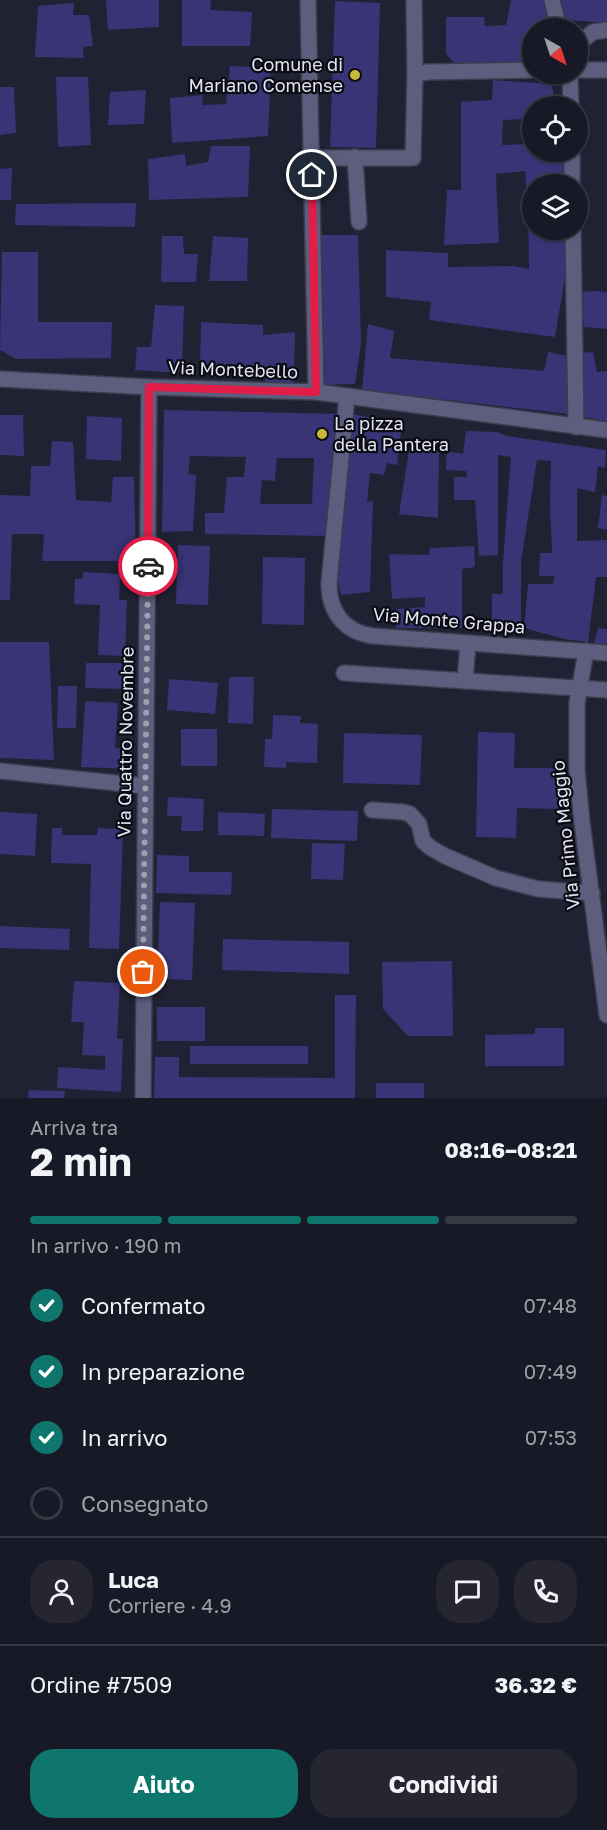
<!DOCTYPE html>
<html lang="it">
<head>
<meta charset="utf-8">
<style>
	:root { --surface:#181926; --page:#252632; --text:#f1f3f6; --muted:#9fa0a7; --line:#363843; --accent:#0f766e }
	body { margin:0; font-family:"Golos Text",sans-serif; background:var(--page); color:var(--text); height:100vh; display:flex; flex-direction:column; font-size:22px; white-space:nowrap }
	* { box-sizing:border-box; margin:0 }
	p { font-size:20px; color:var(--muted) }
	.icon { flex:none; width:33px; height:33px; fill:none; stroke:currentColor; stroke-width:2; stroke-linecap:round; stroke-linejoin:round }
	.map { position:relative; height:1098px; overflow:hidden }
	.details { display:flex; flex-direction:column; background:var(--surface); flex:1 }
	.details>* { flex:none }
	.needle { width:39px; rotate:141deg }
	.controls { position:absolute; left:522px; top:18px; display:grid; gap:12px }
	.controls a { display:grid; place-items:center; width:66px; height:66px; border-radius:50%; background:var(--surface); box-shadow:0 2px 4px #0004,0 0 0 2px var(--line); font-size:30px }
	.pin { position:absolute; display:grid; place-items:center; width:51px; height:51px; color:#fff; margin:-26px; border:3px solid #fff; border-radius:50%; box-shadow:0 2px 6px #0007 }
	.courier { position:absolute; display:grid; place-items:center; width:60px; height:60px; margin:-30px; border:4px solid #e11d48; border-radius:50%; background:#fff; color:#222; box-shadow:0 2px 8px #0007 }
	.overview em { font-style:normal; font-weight:700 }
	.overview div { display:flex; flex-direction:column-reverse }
	.overview { display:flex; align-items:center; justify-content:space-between; height:102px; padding:0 30px }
	h1 { font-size:39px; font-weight:700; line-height:45px }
	.bar { display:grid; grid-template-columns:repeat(4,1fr); gap:9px 6px; align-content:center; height:72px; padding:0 30px }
	.bar i { height:8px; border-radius:4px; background:var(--line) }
	.bar .on { background:var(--accent) }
	.bar p { grid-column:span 4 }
	.line { display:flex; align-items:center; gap:15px; padding:0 30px; border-top:2px solid var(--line) }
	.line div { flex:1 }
	.round { display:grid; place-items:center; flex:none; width:63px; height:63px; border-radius:24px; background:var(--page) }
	ol { padding:0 30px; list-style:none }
	li { display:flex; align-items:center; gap:18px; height:66px }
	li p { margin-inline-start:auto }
	li .icon { padding:6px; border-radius:50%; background:var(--accent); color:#fff; stroke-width:4 }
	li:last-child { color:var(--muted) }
	li i { width:33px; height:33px; border:3px solid var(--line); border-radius:50% }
	.primary-button { display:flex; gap:12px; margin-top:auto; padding:12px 30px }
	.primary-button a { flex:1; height:69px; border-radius:24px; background:var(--accent); color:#fff; font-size:24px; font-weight:700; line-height:69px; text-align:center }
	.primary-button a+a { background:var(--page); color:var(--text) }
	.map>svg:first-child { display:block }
</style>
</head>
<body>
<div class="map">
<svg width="607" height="1098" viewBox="0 0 607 1098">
	<rect width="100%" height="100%" fill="#202133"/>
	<g fill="#383475" fill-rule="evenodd">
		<polygon points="106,0 159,0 159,27 108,30"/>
		<polygon points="182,0 211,0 210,10 252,12 250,46 182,46"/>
		<polygon points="511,0 544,0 555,23 555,28 532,28 532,64 457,66 446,54 446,17 484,17 485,26 506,25"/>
		<polygon points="561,0 607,0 607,23 566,20"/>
		<polygon points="335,1 380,3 376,148 330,147"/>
		<polygon points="74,3 73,15 89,15 93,46 83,47 84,58 35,57 38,6"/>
		<polygon points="230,66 271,68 268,136 172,143 170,98 203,95 202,105 226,104"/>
		<polygon points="56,77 88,77 91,145 58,147"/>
		<path d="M493,80l59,4 3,22h-23v46h30l3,32h-33v46h35l-1,41 -11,66 -126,-17 2,-18 -45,-5v-47l62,3v14l65,-1 16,3 -1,-61 -3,-37 -29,3 3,69 -55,2 3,-55h14v-88l31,-2zM527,119l1,25 -26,1 1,-25z"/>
		<polygon points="0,87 14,87 16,133 0,135"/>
		<polygon points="146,90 144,124 108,125 110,92"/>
		<polygon points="211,146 250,146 248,197 149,200 148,159 185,154 186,166 208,162"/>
		<polygon points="12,168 11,200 0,200 0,169"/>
		<polygon points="136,203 135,227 15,225 16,204"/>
		<polygon points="321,235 358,235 361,343 355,384 325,385"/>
		<polygon points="162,236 183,236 184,254 198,254 196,282 161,282"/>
		<polygon points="213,236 248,238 247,281 209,281"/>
		<polygon points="2,252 38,252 38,322 112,322 111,358 16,359 0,350"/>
		<polygon points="596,291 607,292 607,329 584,327 581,292"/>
		<polygon points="155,305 184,306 182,373 135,370 137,347 151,347"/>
		<polygon points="201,322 263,325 263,335 295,332 294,385 265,383 266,368 200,369"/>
		<polygon points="368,324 394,331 390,358 544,371 548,352 568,356 569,414 362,390"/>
		<polygon points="593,352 597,372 607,371 607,421 583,417 578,353"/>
		<path d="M164,410l174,4 -10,122 -123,-2v-21h19l3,-36h17l2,-20 -56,-1 -2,18 8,1 -3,56 -31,1zM277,458h37l-2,46h-52l2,-24 13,1z"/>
		<polygon points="353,414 402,424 397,465 387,463 384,475 370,473 367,502 373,500 370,592 341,595 337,577"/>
		<polygon points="0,415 23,415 24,456 0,455"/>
		<polygon points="87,416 122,418 121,461 86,459"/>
		<polygon points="466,431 497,432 507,436 606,450 605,468 598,466 595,492 577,488 577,541 607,540 607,577 596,577 588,642 564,639 524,628 528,584 553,584 554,576 539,576 540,553 552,553 550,503 551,461 537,460 521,562 521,628 492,628 492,594 503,594 503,562 511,457 498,455 498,555 479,556 475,500 454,500 454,477 467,477 466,471 446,470 447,451 463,454"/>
		<polygon points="52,441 73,442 76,500 111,502 113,477 134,477 136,561 42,561 44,534 12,534 10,600 0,600 0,495 30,496 31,466 50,466"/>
		<polygon points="410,444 439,452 438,518 399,514"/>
		<polygon points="602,495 607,496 607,530 598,528"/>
		<polygon points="178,545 210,546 208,605 176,604"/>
		<polygon points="474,546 475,567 462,569 462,628 396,628 396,609 425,607 425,597 392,599 389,554 429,555 430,548"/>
		<polygon points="263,557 305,558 304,625 262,624"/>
		<polygon points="83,572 120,574 119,600 127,600 125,656 98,655 100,605 74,604 75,579 83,579"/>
		<polygon points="598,628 607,629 607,647 594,645"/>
		<polygon points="0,642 49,642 54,760 0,758"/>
		<polygon points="86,663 129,663 129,689 85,688"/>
		<polygon points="229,677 254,677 253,724 228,723"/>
		<polygon points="169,679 218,683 215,714 167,710"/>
		<polygon points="58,686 77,686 76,728 57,728"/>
		<polygon points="85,701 118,703 115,748 132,750 131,769 81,767"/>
		<polygon points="273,715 301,716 300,723 318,724 317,763 286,762 286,768 264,767 265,739 272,739"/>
		<rect x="181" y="729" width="36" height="37"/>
		<polygon points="478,732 515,733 514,768 562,768 561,809 517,808 516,838 476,837"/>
		<polygon points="344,733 422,735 420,785 343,783"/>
		<polygon points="168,797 204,799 203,831 181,831 182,816 167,816"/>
		<polygon points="272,809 358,811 357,841 271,838"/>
		<polygon points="0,812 37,814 35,856 0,854"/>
		<polygon points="218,812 265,814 264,836 218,835"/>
		<polygon points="52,828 62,828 62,835 97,835 98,828 123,829 119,949 89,948 91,864 51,863"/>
		<polygon points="312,843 345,844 343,880 311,879"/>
		<polygon points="157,855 189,856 189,872 232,872 231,895 156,893"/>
		<polygon points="160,902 195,903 192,980 157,979"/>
		<polygon points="0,926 70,929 69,950 0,948"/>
		<polygon points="223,939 349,942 349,974 222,970"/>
		<polygon points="452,961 453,1036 408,1036 383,1009 382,962"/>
		<polygon points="74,981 120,983 117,1039 123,1039 121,1092 57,1088 58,1067 105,1070 105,1056 82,1055 84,1022 71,1022"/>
		<polygon points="335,995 356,995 355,1098 154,1098 155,1057 179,1057 179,1077 335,1078"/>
		<rect x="157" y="1007" width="48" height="34"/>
		<polygon points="535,1028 564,1028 564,1066 485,1066 485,1035 535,1034"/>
		<rect x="190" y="1046" width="118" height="18"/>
		<rect x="376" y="1083" width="48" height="15"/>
		<polygon points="29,1090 65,1091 64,1098 28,1098"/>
	</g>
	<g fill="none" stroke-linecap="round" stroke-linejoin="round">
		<defs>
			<g id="minor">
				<polyline points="308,0 316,392"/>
				<polyline points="552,0 559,28"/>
				<polyline points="578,44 593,32 607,30"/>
				<polyline points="578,70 607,70"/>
				<polyline points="415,74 428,72 532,70"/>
				<polyline points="570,74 571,106"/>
				<polyline points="572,152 572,184"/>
				<polyline points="355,157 359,222"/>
				<polyline points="312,158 413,158 415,74 414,0"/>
				<polyline points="573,230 576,427"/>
				<polyline points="0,379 149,387 316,392 607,430"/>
				<path d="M347,396l-18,187c0,29 15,49 44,53l234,17"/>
				<polyline points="586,651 577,703 577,770 582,822 607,1015"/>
				<polyline points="344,673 607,690"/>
				<polyline points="465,681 468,643"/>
				<polyline points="0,771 145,786"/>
				<polyline points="372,810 403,812 410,814 419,824 423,841 431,848 445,856 496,878 538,889 592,893"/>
				<polyline points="143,1098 149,387"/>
			</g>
		</defs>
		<use href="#minor" stroke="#3b3c4e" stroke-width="18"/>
		<use href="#minor" stroke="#5d5e7d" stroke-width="15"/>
	</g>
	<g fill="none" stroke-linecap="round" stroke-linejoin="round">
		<polyline stroke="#9fa0ae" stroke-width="6" stroke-dasharray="0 10.8" points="143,972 148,566"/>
		<polyline stroke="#e11d48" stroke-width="8" points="148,566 149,387 316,392 312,175"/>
	</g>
	<g fill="#caba3a" stroke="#0b0b13" stroke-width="2">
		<circle cx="355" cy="75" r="6"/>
		<circle cx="322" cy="434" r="6"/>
	</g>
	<g text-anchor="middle" stroke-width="4.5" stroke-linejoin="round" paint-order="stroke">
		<g font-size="18" fill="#e3e4f1" stroke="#0b0b13" text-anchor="end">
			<text x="343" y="71">Comune di<tspan x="343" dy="21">Mariano Comense</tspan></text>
			<text x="334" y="430" text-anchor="start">La pizza<tspan x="334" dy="21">della Pantera</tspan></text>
		</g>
		<g font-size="18" fill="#e3e4f1" stroke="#0b0b13">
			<text transform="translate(233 370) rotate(2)" y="6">Via Montebello</text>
			<text transform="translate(449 621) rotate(5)" y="6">Via Monte Grappa</text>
			<text transform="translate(126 742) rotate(-89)" y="6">Via Quattro Novembre</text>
			<text transform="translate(566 835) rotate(-96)" y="6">Via Primo Maggio</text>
		</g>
	</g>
</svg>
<div class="controls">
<a><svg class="needle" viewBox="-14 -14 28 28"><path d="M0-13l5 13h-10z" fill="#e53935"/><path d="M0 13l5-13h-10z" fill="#9fa0a7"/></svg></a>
<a><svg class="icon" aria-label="locate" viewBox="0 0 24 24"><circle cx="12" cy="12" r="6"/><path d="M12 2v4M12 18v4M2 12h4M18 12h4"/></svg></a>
<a><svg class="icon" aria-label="layers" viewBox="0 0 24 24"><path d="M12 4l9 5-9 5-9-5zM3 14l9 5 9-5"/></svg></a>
</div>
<div class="pin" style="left:143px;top:972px;background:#ea580c"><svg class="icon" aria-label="bag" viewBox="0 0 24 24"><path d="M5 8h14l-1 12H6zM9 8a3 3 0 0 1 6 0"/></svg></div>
<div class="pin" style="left:312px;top:175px;background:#1f2937"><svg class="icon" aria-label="home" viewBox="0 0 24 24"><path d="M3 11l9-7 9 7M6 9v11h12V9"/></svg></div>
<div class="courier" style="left:148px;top:566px"><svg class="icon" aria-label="car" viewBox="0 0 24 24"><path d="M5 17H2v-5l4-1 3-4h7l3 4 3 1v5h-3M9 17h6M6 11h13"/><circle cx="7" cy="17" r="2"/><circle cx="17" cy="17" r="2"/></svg></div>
</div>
<section class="details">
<div class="overview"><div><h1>2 min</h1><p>Arriva tra</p></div><em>08:16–08:21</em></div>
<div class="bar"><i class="on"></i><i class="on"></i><i class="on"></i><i></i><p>In arrivo · 190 m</p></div>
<ol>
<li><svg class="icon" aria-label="check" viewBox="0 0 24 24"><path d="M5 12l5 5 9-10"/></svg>Confermato<p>07:48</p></li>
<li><svg class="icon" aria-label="check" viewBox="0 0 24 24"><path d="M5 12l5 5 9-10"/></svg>In preparazione<p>07:49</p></li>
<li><svg class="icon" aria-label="check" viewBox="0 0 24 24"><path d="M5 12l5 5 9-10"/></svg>In arrivo<p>07:53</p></li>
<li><i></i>Consegnato</li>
</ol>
<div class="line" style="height:108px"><a class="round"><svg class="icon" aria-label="person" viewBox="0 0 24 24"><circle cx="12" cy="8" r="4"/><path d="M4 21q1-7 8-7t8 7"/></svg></a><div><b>Luca</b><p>Corriere · 4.9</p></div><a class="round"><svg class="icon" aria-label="chat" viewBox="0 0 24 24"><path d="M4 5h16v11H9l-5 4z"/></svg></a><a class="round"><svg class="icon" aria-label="phone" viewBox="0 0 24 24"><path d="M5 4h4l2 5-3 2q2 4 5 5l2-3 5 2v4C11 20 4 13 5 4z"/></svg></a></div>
<div class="line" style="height:78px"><div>Ordine #7509</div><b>36.32 €</b></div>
<div class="primary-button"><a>Aiuto</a><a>Condividi</a></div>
</section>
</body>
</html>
